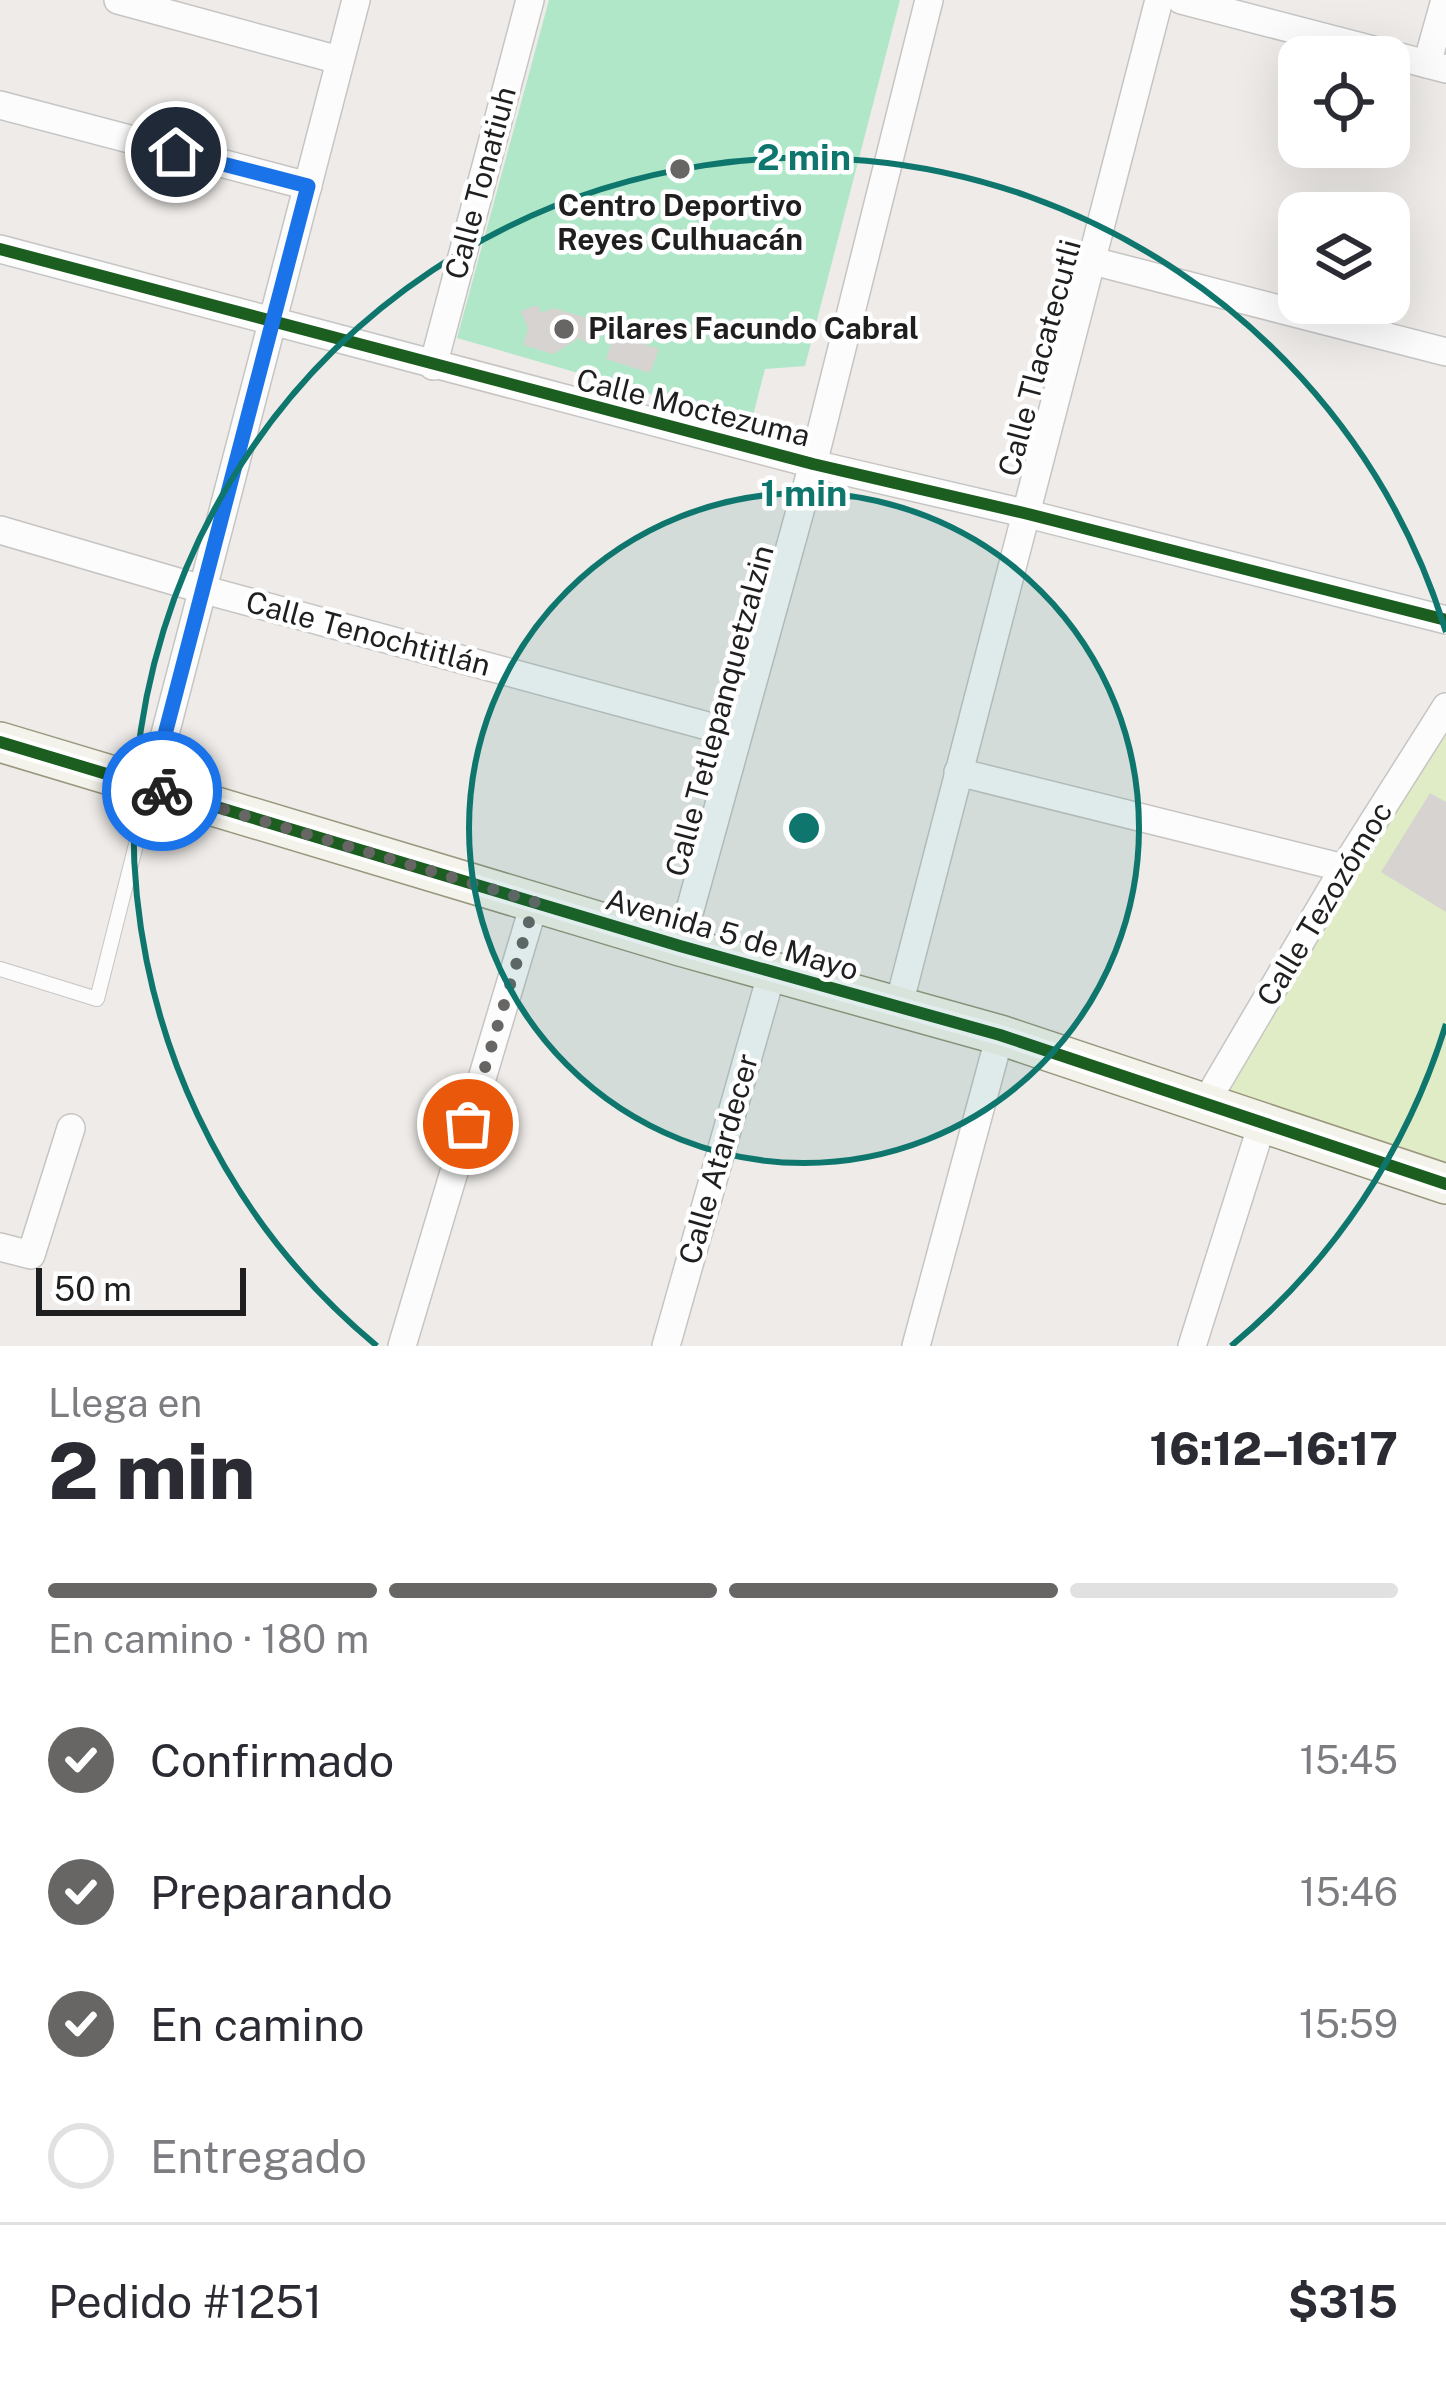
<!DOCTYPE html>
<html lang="es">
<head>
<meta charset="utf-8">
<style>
	:root { --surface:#fff; --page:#f2f2f3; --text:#2b2b33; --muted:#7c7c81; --line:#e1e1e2; --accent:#676665 }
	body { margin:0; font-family:"Public Sans",sans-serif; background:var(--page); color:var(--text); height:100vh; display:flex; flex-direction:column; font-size:45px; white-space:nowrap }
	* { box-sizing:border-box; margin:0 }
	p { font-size:39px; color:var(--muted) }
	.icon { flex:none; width:66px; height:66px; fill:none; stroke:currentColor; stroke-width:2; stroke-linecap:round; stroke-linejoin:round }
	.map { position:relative; height:1346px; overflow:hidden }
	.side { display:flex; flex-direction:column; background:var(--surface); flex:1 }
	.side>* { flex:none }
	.tools { position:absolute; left:1278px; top:36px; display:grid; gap:24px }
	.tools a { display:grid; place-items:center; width:132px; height:132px; border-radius:24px; background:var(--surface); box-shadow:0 12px 48px #0002; font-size:60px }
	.scale { position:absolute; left:36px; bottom:30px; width:210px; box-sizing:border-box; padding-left:12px; border:6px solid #1f1f1f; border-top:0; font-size:33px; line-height:42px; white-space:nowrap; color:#1f1f1f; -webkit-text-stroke:9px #fff; paint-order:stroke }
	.pin { position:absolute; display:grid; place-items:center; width:102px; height:102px; color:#fff; margin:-51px; border:6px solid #fff; border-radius:50%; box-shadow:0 3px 12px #0007 }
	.courier { position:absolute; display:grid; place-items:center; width:120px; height:120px; margin:-60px; border:9px solid #1a73e8; border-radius:50%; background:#fff; color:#222; box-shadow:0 3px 15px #0007 }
	.head em { font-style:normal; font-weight:800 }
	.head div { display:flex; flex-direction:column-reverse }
	.head { display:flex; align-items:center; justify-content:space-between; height:204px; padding:0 48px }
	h1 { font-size:78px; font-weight:800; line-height:90px }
	.bar { display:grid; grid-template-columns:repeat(4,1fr); gap:18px 12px; align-content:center; height:144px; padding:0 48px }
	.bar i { height:15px; border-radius:9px; background:var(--line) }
	.bar .on { background:var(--accent) }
	.bar p { grid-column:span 4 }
	.line { display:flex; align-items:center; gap:30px; padding:0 48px; border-top:3px solid var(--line) }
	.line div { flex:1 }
	ol { padding:0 48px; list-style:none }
	li { display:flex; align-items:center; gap:36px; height:132px }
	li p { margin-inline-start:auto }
	li .icon { padding:12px; border-radius:50%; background:var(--accent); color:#fff; stroke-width:4 }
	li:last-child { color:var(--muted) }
	li i { width:66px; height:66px; border:6px solid var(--line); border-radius:50% }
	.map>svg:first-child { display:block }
</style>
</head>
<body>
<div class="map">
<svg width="1446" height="1346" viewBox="0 0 1446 1346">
	<rect width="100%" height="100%" fill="#eeebe8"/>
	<polygon fill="#dfecc5" points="1446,711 1446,1174 1215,1099"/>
	<polygon fill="#b0e7c9" points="549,0 900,0 805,366 765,369 751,423 457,338"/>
	<g fill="#d6d3d1">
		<polygon points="538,305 541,313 553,308 594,320 600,333 598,340 590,345 579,338 553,354 523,345 528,329 521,311"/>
		<polygon points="614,334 659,349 650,373 606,359"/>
		<polygon points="1430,793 1446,802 1446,912 1381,872"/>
	</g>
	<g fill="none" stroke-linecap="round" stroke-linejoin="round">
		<defs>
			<polyline id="lane" points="0,969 97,999 149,793"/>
			<g id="street">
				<polyline points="118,0 339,60"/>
				<polyline points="1181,0 1446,69"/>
				<polyline points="1427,64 1445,0"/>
				<polyline points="0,105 308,186"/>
				<polyline points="0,249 813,464 1024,513 1446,620"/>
				<polyline points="1089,260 1446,352"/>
				<polyline points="433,366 530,0"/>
				<polyline points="0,530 205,590 737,734"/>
				<polyline points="958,772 1344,868"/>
				<polyline points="151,788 356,0"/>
				<polyline points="680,946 813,464 929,0"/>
				<polyline points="898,1008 1159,0"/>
				<polyline points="1206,1102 1344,868 1446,707"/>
				<polyline points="0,1247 31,1255 71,1128"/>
				<polyline points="402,1346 535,901"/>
				<polyline points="666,1346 772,972"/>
				<polyline points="916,1346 1000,1035"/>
				<polyline points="1192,1346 1263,1121"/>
			</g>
			<polyline id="secondary" points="0,742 680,946 1000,1035 1446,1184"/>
		</defs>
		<use href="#lane" stroke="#c6c5c4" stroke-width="16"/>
		<use href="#street" stroke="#c6c5c4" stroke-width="30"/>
		<use href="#secondary" stroke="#99977e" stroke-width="42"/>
		<use href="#lane" stroke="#fcfcfc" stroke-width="14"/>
		<use href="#street" stroke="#fcfcfc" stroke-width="27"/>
		<use href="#secondary" stroke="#f4f3eb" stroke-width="39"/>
		<defs>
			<g id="cycleway">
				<polyline points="0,249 813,464 1024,513 1446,620"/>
				<polyline points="0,742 680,946 1000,1035 1446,1184"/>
			</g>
		</defs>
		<use href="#cycleway" stroke="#fff" stroke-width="20"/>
		<use href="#cycleway" stroke="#1b5e20" stroke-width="12"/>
	</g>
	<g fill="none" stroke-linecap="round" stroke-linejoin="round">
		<polyline stroke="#676665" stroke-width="12" stroke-dasharray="0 21.6" points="162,791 535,902 468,1124"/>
		<polyline stroke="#1a73e8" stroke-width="15" points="162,791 151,788 308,186 176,152"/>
	</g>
	<circle cx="804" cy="828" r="335" fill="#0f766e" fill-opacity=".12"/>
	<g fill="none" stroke="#0f766e" stroke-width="6">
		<circle cx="804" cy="828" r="335"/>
		<path d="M1446 1024A671 671 0 0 1 1231 1346M377 1346A671 671 0 1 1 1446 632"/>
	</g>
	<g fill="#676665" stroke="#fff" stroke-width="4.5">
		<circle cx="680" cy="169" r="12"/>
		<circle cx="564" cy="329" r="12"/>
	</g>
	<g text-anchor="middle" stroke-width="9" stroke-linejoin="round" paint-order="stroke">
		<g font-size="30" fill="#1f1f1f" stroke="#fff">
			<text transform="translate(481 183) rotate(-75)" y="10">Calle Tonatiuh</text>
			<text transform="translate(1040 358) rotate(-75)" y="10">Calle Tlacatecutli</text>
			<text transform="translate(693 408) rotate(14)" y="10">Calle Moctezuma</text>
			<text transform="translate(368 634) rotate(15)" y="10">Calle Tenochtitlán</text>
			<text transform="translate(720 711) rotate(-75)" y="10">Calle Tetlepanquetzalzin</text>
			<text transform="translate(1325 904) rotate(-59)" y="10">Calle Tezozómoc</text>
			<text transform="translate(732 935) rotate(16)" y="10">Avenida 5 de Mayo</text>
			<text transform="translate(719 1159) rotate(-74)" y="10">Calle Atardecer</text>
		</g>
		<g font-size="30" font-weight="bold" fill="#1f1f1f" stroke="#fff">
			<text x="680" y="216">Centro Deportivo<tspan x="680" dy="34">Reyes Culhuacán</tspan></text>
			<text x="588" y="339" text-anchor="start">Pilares Facundo Cabral</text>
		</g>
	</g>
	<circle cx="804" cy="828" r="18" fill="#0f766e" stroke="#fff" stroke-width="6"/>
	<g font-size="36" text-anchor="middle" font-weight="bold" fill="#0f766e" stroke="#fff" stroke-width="9" stroke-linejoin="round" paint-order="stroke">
		<text x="804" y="170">2 min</text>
		<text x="804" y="506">1 min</text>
	</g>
</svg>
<div class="tools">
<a><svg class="icon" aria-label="locate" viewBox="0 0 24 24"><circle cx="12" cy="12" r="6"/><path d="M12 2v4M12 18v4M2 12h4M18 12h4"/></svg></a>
<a><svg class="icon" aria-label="layers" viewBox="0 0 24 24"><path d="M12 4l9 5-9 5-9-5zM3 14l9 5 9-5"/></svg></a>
</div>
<div class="scale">50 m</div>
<div class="pin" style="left:468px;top:1124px;background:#ea580c"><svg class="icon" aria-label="bag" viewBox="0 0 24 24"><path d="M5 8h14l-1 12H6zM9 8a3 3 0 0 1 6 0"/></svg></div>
<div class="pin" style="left:176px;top:152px;background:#1f2937"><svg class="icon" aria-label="home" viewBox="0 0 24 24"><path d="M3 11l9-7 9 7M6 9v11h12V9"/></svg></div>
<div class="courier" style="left:162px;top:791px"><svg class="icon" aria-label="bike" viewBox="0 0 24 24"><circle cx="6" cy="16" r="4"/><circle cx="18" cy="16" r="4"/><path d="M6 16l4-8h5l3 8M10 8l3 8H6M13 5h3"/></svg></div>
</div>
<section class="side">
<div class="head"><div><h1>2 min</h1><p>Llega en</p></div><em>16:12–16:17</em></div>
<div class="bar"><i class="on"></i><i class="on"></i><i class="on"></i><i></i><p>En camino · 180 m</p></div>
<ol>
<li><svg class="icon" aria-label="check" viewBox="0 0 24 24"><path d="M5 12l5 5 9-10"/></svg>Confirmado<p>15:45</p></li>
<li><svg class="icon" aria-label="check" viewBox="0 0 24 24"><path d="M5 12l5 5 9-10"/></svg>Preparando<p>15:46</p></li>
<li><svg class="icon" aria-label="check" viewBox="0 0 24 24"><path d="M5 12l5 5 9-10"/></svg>En camino<p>15:59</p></li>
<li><i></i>Entregado</li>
</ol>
<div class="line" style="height:156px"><div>Pedido #1251</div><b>$315</b></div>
</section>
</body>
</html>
